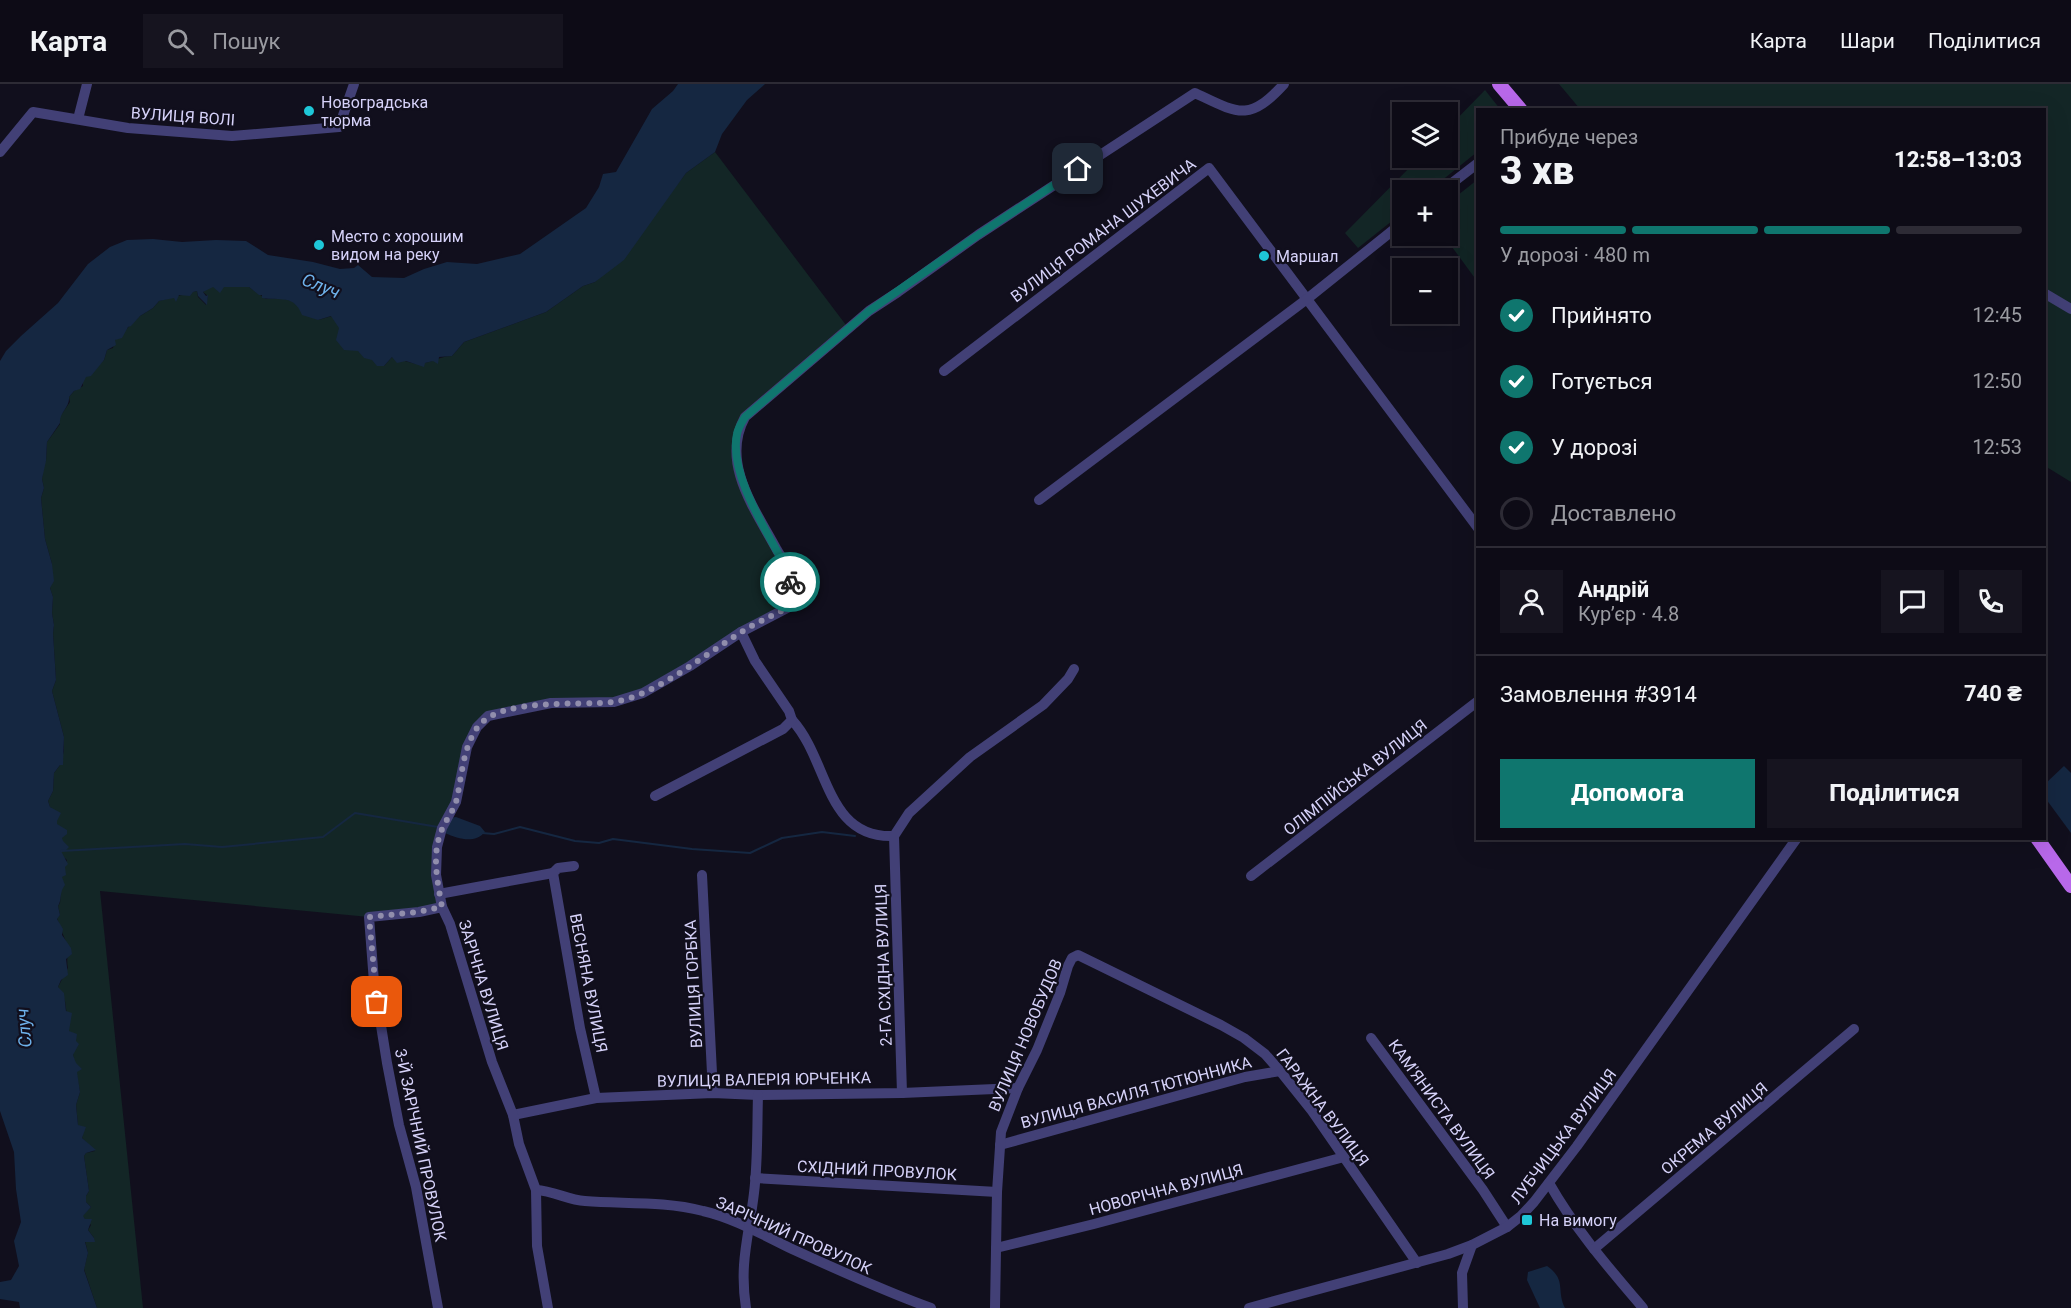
<!DOCTYPE html>
<html lang="uk">
<head>
<meta charset="utf-8">
<style>
	:root { --surface:#0d0b16; --page:#16141f; --text:#f1f3f6; --muted:#9a9ba1; --line:#2d2b35; --accent:#0f766e }
	body { margin:0; font-family:Roboto,sans-serif; background:var(--page); color:var(--text); height:100vh; display:flex; flex-direction:column; font-size:22px; white-space:nowrap }
	* { box-sizing:border-box; margin:0 }
	p { font-size:20px; color:var(--muted) }
	.icon { flex:none; width:33px; height:33px; fill:none; stroke:currentColor; stroke-width:2; stroke-linecap:round; stroke-linejoin:round }
	.map { position:relative; flex:1; overflow:hidden }
	.panel { position:absolute; left:1476px; top:24px; width:570px; height:732px; display:flex; flex-direction:column; background:var(--surface); border-radius:0px; box-shadow:0 6px 24px #0002,0 0 0 2px var(--line) }
	.panel>* { flex:none }
	.controls { position:absolute; left:1392px; top:18px; display:grid; gap:12px }
	.controls a { display:grid; place-items:center; width:66px; height:66px; border-radius:0px; background:var(--surface); box-shadow:0 6px 24px #0002,0 0 0 2px var(--line); font-size:30px }
	.pin { position:absolute; display:grid; place-items:center; width:51px; height:51px; color:#fff; margin:-26px; border-radius:12px; box-shadow:0 3px 9px #0006 }
	.courier { position:absolute; display:grid; place-items:center; width:60px; height:60px; margin:-30px; border:4px solid #0f766e; border-radius:50%; background:#fff; color:#222; box-shadow:0 2px 8px #0007 }
	.headline em { font-style:normal; font-weight:800 }
	.headline div { display:flex; flex-direction:column-reverse }
	.headline { display:flex; align-items:center; justify-content:space-between; height:102px; padding:0 24px }
	h1 { font-size:39px; font-weight:800; line-height:45px }
	.bar { display:grid; grid-template-columns:repeat(4,1fr); gap:9px 6px; align-content:center; height:72px; padding:0 24px }
	.bar i { height:8px; border-radius:4px; background:var(--line) }
	.bar .current { background:var(--accent) }
	.bar p { grid-column:span 4 }
	.line { display:flex; align-items:center; gap:15px; padding:0 24px; border-top:2px solid var(--line) }
	.line div { flex:1 }
	.round { display:grid; place-items:center; flex:none; width:63px; height:63px; border-radius:0px; background:var(--page) }
	ol { padding:0 24px; list-style:none }
	li { display:flex; align-items:center; gap:18px; height:66px }
	li p { margin-inline-start:auto }
	li .icon { padding:6px; border-radius:50%; background:var(--accent); color:#fff; stroke-width:4 }
	li:last-child { color:var(--muted) }
	li i { width:33px; height:33px; border:3px solid var(--line); border-radius:50% }
	.cta { display:flex; gap:12px; margin-top:auto; padding:12px 24px }
	.cta a { flex:1; height:69px; border-radius:0px; background:var(--accent); color:#fff; font-size:24px; font-weight:800; line-height:69px; text-align:center }
	.cta a+a { background:var(--page); color:var(--text) }
	header { display:flex; align-items:center; gap:36px; box-sizing:border-box; height:84px; padding:0 30px; background:var(--surface); border-bottom:2px solid var(--line) }
	header strong { font-size:28px }
	nav { display:flex; gap:33px; margin-inline-start:auto; font-size:21px }
	.search { width:420px; height:54px; background:var(--page); display:flex; align-items:center; gap:15px; box-sizing:border-box; padding:0 21px; border-radius:0px; color:var(--muted); font-size:22px }
	.map>svg:first-child { display:block }
</style>
</head>
<body>
<header>
<strong>Карта</strong>
<div class="search"><svg class="icon" aria-label="search" viewBox="0 0 24 24"><circle cx="10" cy="10" r="6"/><path d="M15 15l6 6"/></svg>Пошук</div>
<nav><a>Карта</a><a>Шари</a><a>Поділитися</a></nav>
</header>
<div class="map">
<svg width="2071" height="1224" viewBox="0 0 2071 1224">
	<rect width="100%" height="100%" fill="#110f1d"/>
	<g fill="#132626">
		<polygon points="1559,0 2071,0 2071,398 2045,382 2044,26 1580,25"/>
		<polygon points="1485,6 1500,25 1478,26 1477,68 1430,106 1402,106 1402,129 1358,164 1345,149 1419,74 1448,74 1448,44"/>
		<path d="M715,68l134,177 -104,88 -7,52 52,106 -1,32 -99,59 -76,36 -110,10 -27,15 -40,120 5,60 -73,10 -269,-26 43,417h-46l-13,-39 4,-16 -3,-12 9,1v-4l-6,-8 3,-5 -9,-9 9,-9 -5,-5v-6l3,-5 -5,-35 2,-3 9,-2 -13,-13 1,-5 -5,-8 -2,-20 4,-13 -7,-37 3,-14 -7,-10 -4,-30 -7,-14 10,-19c-2,-8 1,-18 -2,-26 -3,-8 -6,-15 -9,-24l3,-3 -2,-9 2,-3 2,-27 5,-16 -6,-5 1,-18 3,-3 -8,-9v-12l-7,-6 -2,-6 5,-10 1,-18 6,-8 4,-14v-14l-12,-46 4,-11 -3,-47 1,-8 -2,-12 1,-16 -3,-9 2,-24 -7,-25 -4,-41 3,-10 -2,-9 2,-15 2,-3 1,-19 13,-18 -1,-6 11,-16 -1,-5 5,-6 9,-5v-7l21,-19 3,-10 6,-2 2,-8 25,-24 13,-8 6,-7 34,-9 4,-1 1,6 8,8 2,-9 -5,-4 6,-5h40l17,12 15,-1 11,3 26,19 14,-4 26,35 26,15 8,-9c8,2 17,6 25,7 13,0 23,-8 35,-8l12,-14 82,-30 37,-26 12,-4 60,-68 31,-41z"/>
		<polygon points="1477,96 1477,197 1444,152 1448,152 1448,119"/>
	</g>
	<g fill="#152741">
		<path d="M678,0h87l-18,16 -25,34 -7,18 -29,21 -62,87 -29,22 -12,4 -37,26 -82,30 -12,14 -13,1 -1,7 -5,-3 -8,2 -1,4 -18,-6 -9,2 -5,-6 -8,9h-7l-5,-6 -8,-2 -6,-7 -14,-1 -8,-10 3,-12 -8,-12 -13,4 -16,-5c-8,-21 -22,-14 -40,-17v-3h-3l-10,-8h-25l-4,6 -7,-6 -10,5 3,4 2,-1 -1,10 -9,-9 -1,-5 -4,1 -3,4 -11,-1 -3,7 -2,-4 -15,3 -6,7 -13,8 -9,10 -3,1 -6,11 -7,2 1,5 -9,5 -3,10 -13,16 -5,1 -6,12 -6,2 -5,6c1,10 -10,16 -9,26l-13,19 -1,19 -4,18 2,9 -3,10 4,41 7,25 2,17 -4,7 3,9 -1,16 2,12 -1,8 3,47 -4,11 12,46 -1,28h-3l-6,8 -1,18 -5,10 2,6 11,6 -4,8v3l10,6v4l-5,4 1,3 6,6 -3,3 -5,1 7,13 -3,3 1,8 -4,2 3,8c-6,7 -3,15 -7,21l2,9 -3,4 6,10 -1,6 9,13 1,6 -6,5 2,16 -7,5 -3,7 6,6 2,18 6,2 -3,18 8,3 -1,7 3,3 -6,11 3,8 6,6 -5,3 3,20 -4,13 2,20 8,2 -4,11 14,12 -10,3 -2,3 5,35 -3,5v6l5,5 -8,9 2,3h7l-4,11 6,8 1,4h-10l3,11 -4,17 13,38h-77l-1,-6 -19,-3v-17l11,-2 8,-14 -5,-25 7,-19 -5,-33 -2,-37 -14,-41v-750l6,-10 15,-15 37,-33 30,-39 22,-17 17,-7 26,-1 29,3 34,-2 30,1 22,14 45,7 27,7 14,-1 4,-3 14,12 32,1 20,-9 23,-7 30,2 43,-10 66,-46 13,-21 4,-13 13,-2 36,-63 21,-18z"/>
		<polygon points="2064,682 2071,689 2071,749 2046,715 2045,700"/>
		<path d="M456,733l24,9 5,6c-11,12 -26,7 -40,1l5,-15z"/>
		<path d="M1547,1182c20,14 9,24 18,42h-25l-13,-28 1,-8z"/>
	</g>
	<g fill="none" stroke-linecap="round" stroke-linejoin="round">
		<g stroke="#152741" stroke-width="2">
			<polyline points="482,749 494,750 520,743 575,757 599,759 613,755 692,765 750,769 782,754 822,748 855,752"/>
			<polyline points="61,767 185,760 222,763 323,753 355,729 438,743"/>
		</g>
		<g stroke="#424076" stroke-width="10">
			<polyline points="78,35 87,0"/>
			<polyline points="0,68 33,28 128,44 232,52 339,43 354,0"/>
			<polyline points="1443,106 1478,79"/>
			<polyline points="2044,209 2071,225"/>
			<polyline points="944,287 1209,84 1478,444"/>
			<polyline points="1039,416 1307,215 1402,139"/>
			<path d="M792,636c37,40 33,119 102,116"/>
			<polyline points="655,712 783,645 792,636 789,627 755,577 741,548"/>
			<polyline points="574,782 558,784 553,789 580,944 596,1014"/>
			<polyline points="702,791 713,1009"/>
			<polyline points="1251,792 1478,617"/>
			<polyline points="439,810 553,789"/>
			<polyline points="1371,954 1483,1106 1507,1143"/>
			<polyline points="902,1009 894,752 909,729 970,673 1043,621 1068,595 1074,585"/>
			<polyline points="513,1031 596,1014 713,1009 758,1011 902,1009 1018,1004"/>
			<polyline points="1000,1061 1245,993 1280,987"/>
			<polyline points="755,1094 997,1108"/>
			<path d="M1549,1099c26,46 60,85 94,125"/>
			<path d="M536,1106c18,1 32,10 49,11 40,3 79,0 118,10 31,7 60,24 89,38 46,21 92,42 139,59"/>
			<polyline points="996,1164 1094,1140 1344,1073"/>
			<polyline points="1594,1165 1854,945"/>
			<polyline points="438,1224 416,1103 399,1041 387,979 374,898 369,833 419,828 442,823"/>
			<path d="M548,1224l-11,-62 -1,-56 -17,-46 -6,-29 -21,-53 -42,-138 -8,-17 -6,-32 1,-28 5,-19 14,-26 11,-55 10,-20 11,-11 63,-13 63,-1 29,-9 47,-27 51,-34 48,-25c0,-10 3,-23 1,-32 -2,-9 -9,-18 -13,-25 -22,-41 -57,-87 -32,-133l124,-106 29,-19 80,-57 217,-142c44,21 54,29 89,-9"/>
			<path d="M746,1224c-7,-45 3,-72 8,-115 4,-32 3,-66 4,-98"/>
			<polyline points="995,1224 997,1108 1001,1048 1018,1004 1037,966 1060,909 1068,882 1072,874 1078,871 1221,941 1244,954 1265,970 1280,987 1312,1027 1417,1179"/>
			<polyline points="1249,1224 1448,1170 1472,1161 1507,1143 1521,1132 1534,1118 1577,1062 1797,754"/>
			<polyline points="1463,1224 1462,1189 1472,1161"/>
		</g>
		<g stroke="#b868ea" stroke-width="14">
			<polyline points="1499,0 1521,26"/>
			<polyline points="2037,754 2071,802"/>
		</g>
	</g>
	<g fill="none" stroke-linecap="round" stroke-linejoin="round">
		<path stroke="#918eac" stroke-width="6" stroke-dasharray="0 10.8" d="M377,918l-8,-85 49,-5 24,-5c-5,-28 -11,-54 1,-80 5,-10 12,-19 14,-29 5,-23 6,-50 20,-70 21,-31 101,-22 135,-26 10,-1 22,-5 31,-9 35,-16 65,-40 97,-60 15,-10 32,-17 49,-26l1,-25"/>
		<path stroke="#0f766e" stroke-width="8" d="M790,498v-7c-19,-38 -62,-99 -53,-141 1,-6 5,-12 8,-17l124,-106 109,-76 100,-66"/>
	</g>
	<g fill="#1ec7d8" stroke="#110f1d" stroke-width="2">
		<circle cx="309" cy="27" r="6"/>
		<circle cx="319" cy="161" r="6"/>
		<circle cx="1264" cy="172" r="6"/>
		<rect x="1521" y="1130" width="12" height="12" rx="3"/>
	</g>
	<g text-anchor="middle" stroke-width="4.5" stroke-linejoin="round" paint-order="stroke">
		<g font-size="16" fill="#d6d2f9" stroke="#110f1d" text-anchor="start">
			<text x="321" y="24">Новоградська<tspan x="321" dy="18">тюрма</tspan></text>
			<text x="331" y="158">Место с хорошим<tspan x="331" dy="18">видом на реку</tspan></text>
			<text x="1276" y="178">Маршал</text>
			<text x="1539" y="1142">На вимогу</text>
		</g>
		<g font-size="16" fill="#d6d2f9" stroke="#110f1d">
			<text transform="translate(183 32) rotate(4)" y="6">ВУЛИЦЯ ВОЛІ</text>
			<text transform="translate(1103 146) rotate(-37)" y="6">ВУЛИЦЯ РОМАНА ШУХЕВИЧА</text>
			<text transform="translate(1355 693) rotate(-38)" y="6">ОЛІМПІЙСЬКА ВУЛИЦЯ</text>
			<text transform="translate(883 881) rotate(-92)" y="6">2-ГА СХІДНА ВУЛИЦЯ</text>
			<text transform="translate(589 899) rotate(79)" y="6">ВЕСНЯНА ВУЛИЦЯ</text>
			<text transform="translate(693 900) rotate(-93)" y="6">ВУЛИЦЯ ГОРБКА</text>
			<text transform="translate(484 901) rotate(73)" y="6">ЗАРІЧНА ВУЛИЦЯ</text>
			<text transform="translate(1025 951) rotate(-67)" y="6">ВУЛИЦЯ НОВОБУДОВ</text>
			<text transform="translate(764 995) rotate(-1)" y="6">ВУЛИЦЯ ВАЛЕРІЯ ЮРЧЕНКА</text>
			<text transform="translate(1136 1008) rotate(-15)" y="6">ВУЛИЦЯ ВАСИЛЯ ТЮТЮННИКА</text>
			<text transform="translate(1323 1023) rotate(53)" y="6">ГАРАЖНА ВУЛИЦЯ</text>
			<text transform="translate(1442 1025) rotate(54)" y="6">КАМ'ЯНИСТА ВУЛИЦЯ</text>
			<text transform="translate(1714 1044) rotate(-40)" y="6">ОКРЕМА ВУЛИЦЯ</text>
			<text transform="translate(1563 1052) rotate(-53)" y="6">ЛУБЧИЦЬКА ВУЛИЦЯ</text>
			<text transform="translate(421 1061) rotate(78)" y="6">3-Й ЗАРІЧНИЙ ПРОВУЛОК</text>
			<text transform="translate(877 1086) rotate(3)" y="6">СХІДНИЙ ПРОВУЛОК</text>
			<text transform="translate(1166 1105) rotate(-15)" y="6">НОВОРІЧНА ВУЛИЦЯ</text>
			<text transform="translate(794 1151) rotate(24)" y="6">ЗАРІЧНИЙ ПРОВУЛОК</text>
		</g>
		<g font-size="18" font-style="italic" fill="#6eb2eb" stroke="#110f1d">
			<text transform="translate(321 202) rotate(22)" y="6">Случ</text>
			<text transform="translate(24 944) rotate(-95)" y="6">Случ</text>
		</g>
	</g>
</svg>
<div class="controls">
<a><svg class="icon" aria-label="layers" viewBox="0 0 24 24"><path d="M12 4l9 5-9 5-9-5zM3 14l9 5 9-5"/></svg></a>
<a>+</a>
<a>−</a>
</div>
<div class="pin" style="left:377px;top:918px;background:#ea580c"><svg class="icon" aria-label="bag" viewBox="0 0 24 24"><path d="M5 8h14l-1 12H6zM9 8a3 3 0 0 1 6 0"/></svg></div>
<div class="pin" style="left:1078px;top:85px;background:#1f2937"><svg class="icon" aria-label="home" viewBox="0 0 24 24"><path d="M3 11l9-7 9 7M6 9v11h12V9"/></svg></div>
<div class="courier" style="left:790px;top:498px"><svg class="icon" aria-label="bike" viewBox="0 0 24 24"><circle cx="6" cy="16" r="4"/><circle cx="18" cy="16" r="4"/><path d="M6 16l4-8h5l3 8M10 8l3 8H6M13 5h3"/></svg></div>
<section class="panel">
<div class="headline"><div><h1>3 хв</h1><p>Прибуде через</p></div><em>12:58–13:03</em></div>
<div class="bar"><i class="current"></i><i class="current"></i><i class="current"></i><i></i><p>У дорозі · 480 m</p></div>
<ol>
<li><svg class="icon" aria-label="check" viewBox="0 0 24 24"><path d="M5 12l5 5 9-10"/></svg>Прийнято<p>12:45</p></li>
<li><svg class="icon" aria-label="check" viewBox="0 0 24 24"><path d="M5 12l5 5 9-10"/></svg>Готується<p>12:50</p></li>
<li><svg class="icon" aria-label="check" viewBox="0 0 24 24"><path d="M5 12l5 5 9-10"/></svg>У дорозі<p>12:53</p></li>
<li><i></i>Доставлено</li>
</ol>
<div class="line" style="height:108px"><a class="round"><svg class="icon" aria-label="person" viewBox="0 0 24 24"><circle cx="12" cy="8" r="4"/><path d="M4 21q1-7 8-7t8 7"/></svg></a><div><b>Андрій</b><p>Кур’єр · 4.8</p></div><a class="round"><svg class="icon" aria-label="chat" viewBox="0 0 24 24"><path d="M4 5h16v11H9l-5 4z"/></svg></a><a class="round"><svg class="icon" aria-label="phone" viewBox="0 0 24 24"><path d="M5 4h4l2 5-3 2q2 4 5 5l2-3 5 2v4C11 20 4 13 5 4z"/></svg></a></div>
<div class="line" style="height:78px"><div>Замовлення #3914</div><b>740 ₴</b></div>
<div class="cta"><a>Допомога</a><a>Поділитися</a></div>
</section>
</div>
</body>
</html>
